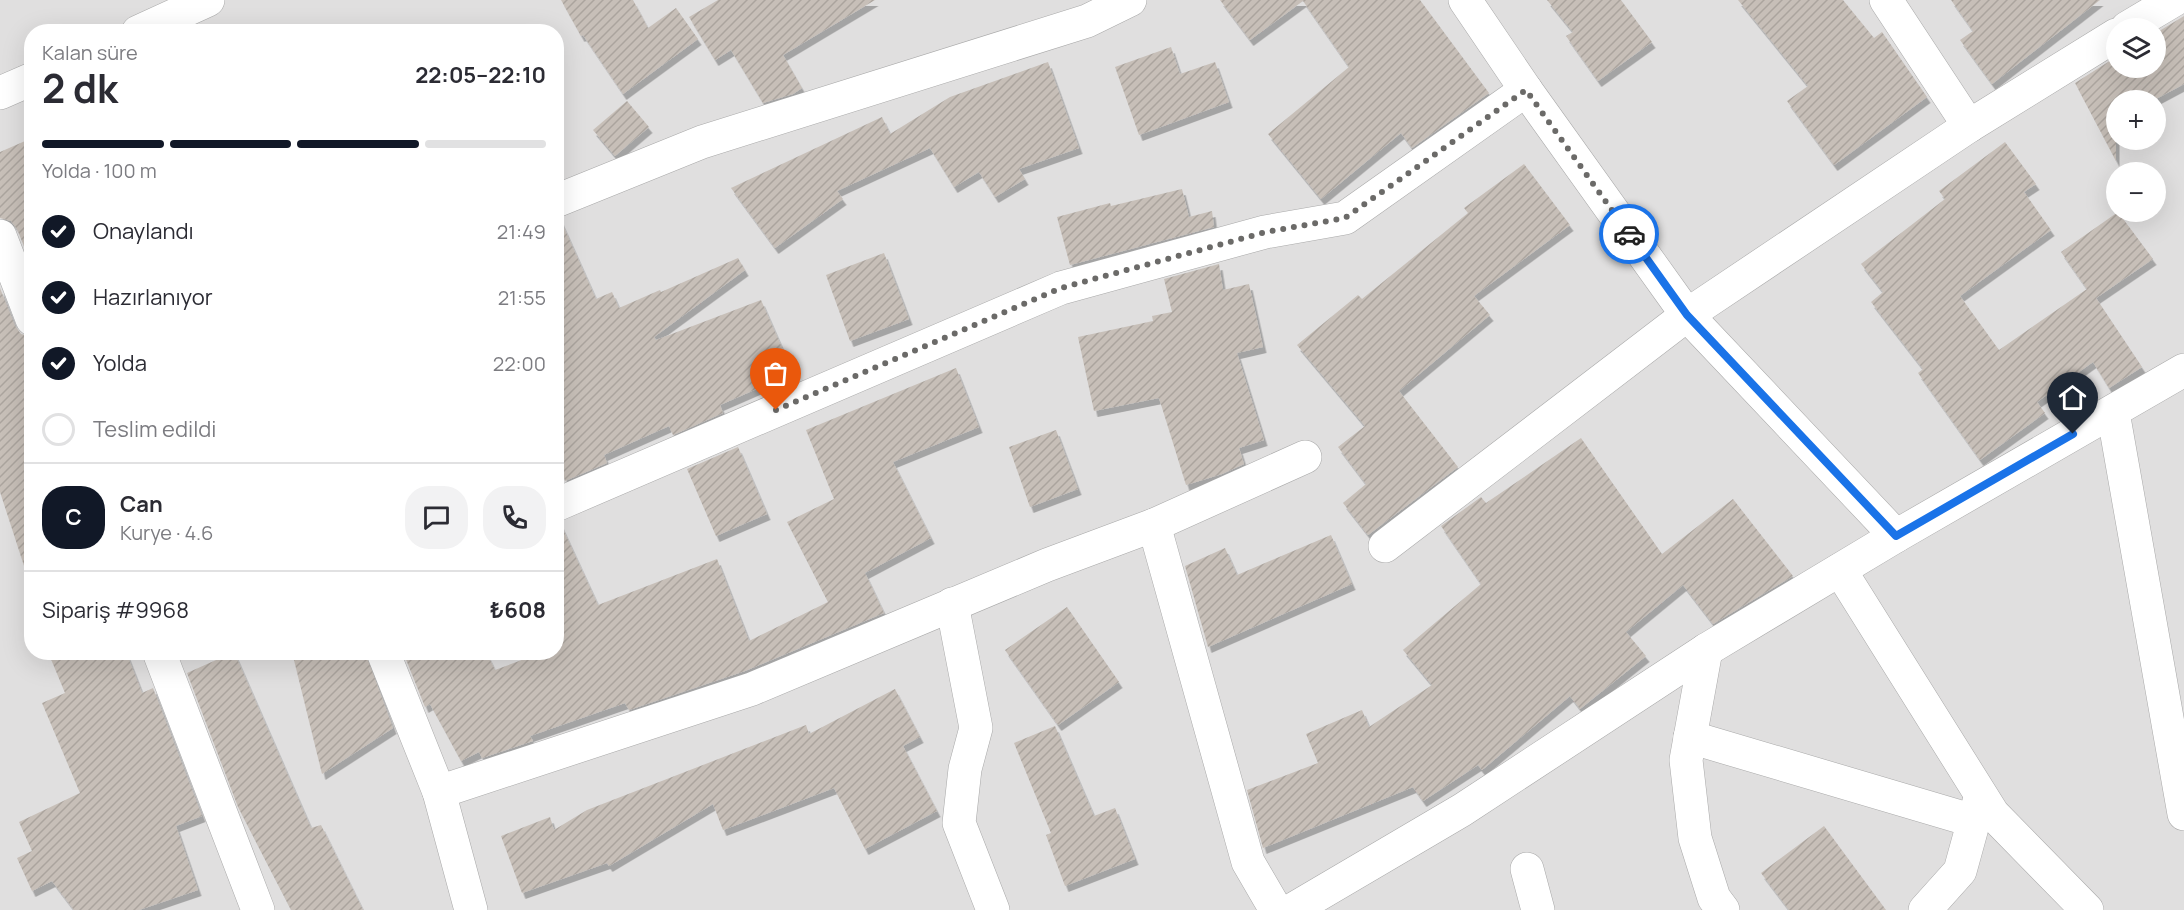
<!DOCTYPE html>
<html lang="tr">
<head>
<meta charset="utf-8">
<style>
	:root { --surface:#fff; --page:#f2f2f3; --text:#2b2b33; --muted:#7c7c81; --line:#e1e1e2; --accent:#111827 }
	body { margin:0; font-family:Manrope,sans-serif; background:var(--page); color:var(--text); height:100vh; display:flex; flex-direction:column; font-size:22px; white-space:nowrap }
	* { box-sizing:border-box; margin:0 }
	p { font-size:20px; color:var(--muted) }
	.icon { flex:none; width:33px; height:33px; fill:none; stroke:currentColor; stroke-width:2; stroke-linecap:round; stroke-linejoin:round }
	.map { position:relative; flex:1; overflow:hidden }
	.side { position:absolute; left:24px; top:24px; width:540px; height:636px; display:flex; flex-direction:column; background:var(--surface); border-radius:24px; box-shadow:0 6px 24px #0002 }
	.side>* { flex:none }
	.fabs { position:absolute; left:2106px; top:18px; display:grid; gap:12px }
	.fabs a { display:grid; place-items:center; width:60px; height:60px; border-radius:50%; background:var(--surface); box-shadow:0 6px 24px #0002; font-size:30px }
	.pin { position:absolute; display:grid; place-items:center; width:51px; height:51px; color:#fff; margin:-62px -26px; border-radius:50% 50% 50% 0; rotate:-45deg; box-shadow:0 0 6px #0007 }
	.pin .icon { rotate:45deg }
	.courier { position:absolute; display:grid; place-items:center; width:60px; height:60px; margin:-30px; border:4px solid #1a73e8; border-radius:50%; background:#fff; color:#222; box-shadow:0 2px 8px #0007 }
	.summary em { font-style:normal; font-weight:700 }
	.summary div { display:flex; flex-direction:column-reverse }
	.summary { display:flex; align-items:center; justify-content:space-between; height:102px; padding:0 18px }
	h1 { font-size:39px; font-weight:700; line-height:45px }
	.bar { display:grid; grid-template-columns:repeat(4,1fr); gap:9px 6px; align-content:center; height:72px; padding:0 18px }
	.bar i { height:8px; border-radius:4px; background:var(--line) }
	.bar .active { background:var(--accent) }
	.bar p { grid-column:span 4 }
	.line { display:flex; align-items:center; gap:15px; padding:0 18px; border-top:2px solid var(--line) }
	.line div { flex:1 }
	.round { display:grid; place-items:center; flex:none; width:63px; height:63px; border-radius:24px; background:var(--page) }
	ol { padding:0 18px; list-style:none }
	li { display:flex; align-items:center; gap:18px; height:66px }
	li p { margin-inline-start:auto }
	li .icon { padding:6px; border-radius:50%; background:var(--accent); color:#fff; stroke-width:4 }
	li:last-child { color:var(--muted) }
	li i { width:33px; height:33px; border:3px solid var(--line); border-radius:50% }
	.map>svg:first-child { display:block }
</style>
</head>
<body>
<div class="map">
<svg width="2184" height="910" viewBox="0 0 2184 910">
	<defs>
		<pattern id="building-hatch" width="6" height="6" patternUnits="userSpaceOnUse" patternTransform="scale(1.5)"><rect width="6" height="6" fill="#c7bfb8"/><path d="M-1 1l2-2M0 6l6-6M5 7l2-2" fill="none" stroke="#aba49e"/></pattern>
		<filter id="shadow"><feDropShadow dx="3.5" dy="6" stdDeviation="0" flood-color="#0004"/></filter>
	</defs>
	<rect width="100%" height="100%" fill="#f2efe9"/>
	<path fill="#e0dfdf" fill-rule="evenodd" d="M0,0h2184v910h-2184zM2116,28h40v40h-40zM32,32h524v620h-524zM2116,100h40v40h-40zM2116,172h40v40h-40z"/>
	<g fill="url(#building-hatch)" filter="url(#shadow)">
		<polygon points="561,0 633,0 648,28 676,8 698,39 623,94 583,35 581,36"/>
		<polygon points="718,0 875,0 783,55 802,88 793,94 763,103 731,50 715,60 689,17"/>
		<polygon points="1220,0 1420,0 1489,93 1412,148 1401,133 1321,199 1268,134 1349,67 1303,1 1250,40"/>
		<polygon points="1547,0 1621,0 1652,42 1598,81 1566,36 1573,32"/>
		<polygon points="1738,0 1843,0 1874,38 1882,32 1927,97 1834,165 1787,101 1808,86"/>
		<polygon points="1951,0 2100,0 1992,84 1960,40 1973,31"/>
		<polygon points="2184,16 2184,84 2154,100 2116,100 2116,161 2075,83 2116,57 2116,68 2156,68 2156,33"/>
		<polygon points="1171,47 1180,74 1215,62 1229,102 1139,135 1115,67"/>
		<polygon points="1048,62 1079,148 1019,169 1025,179 995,197 979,172 954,187 930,148 837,191 843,199 775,248 731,188 882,117 890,134 950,97"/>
		<polygon points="627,101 649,127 615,156 593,130"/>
		<polygon points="32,138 32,266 17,229 11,221 0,218 0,152"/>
		<polygon points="2005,142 2036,184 2024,192 2051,230 1960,296 1999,350 2087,289 2061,252 2118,212 2153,259 2096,298 2142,367 2109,388 2093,362 2037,402 2045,413 1980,460 1918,373 1923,369 1871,302 1883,292 1861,264 1945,199 1939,191"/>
		<polygon points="1524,164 1570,225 1474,296 1490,315 1399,391 1458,467 1368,535 1343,503 1366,484 1338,447 1365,426 1297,345 1358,295 1362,299 1468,213 1464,208"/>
		<polygon points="1182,189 1189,217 1212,211 1214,227 1070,265 1057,217 1110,203 1111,206"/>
		<polygon points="556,219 560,219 596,299 612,292 619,308 660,290 661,292 738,258 745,270 654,337 656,340 761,300 793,373 720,405 723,413 673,435 669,426 604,455 607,463 565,481 556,453"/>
		<polygon points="884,253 909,319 850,341 826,275"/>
		<polygon points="1219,264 1223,290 1249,284 1263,347 1237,353 1264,440 1239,448 1244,464 1222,474 1186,485 1159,398 1094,411 1078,337 1153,321 1152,316 1172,312 1164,279"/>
		<polygon points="0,288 15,326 21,334 32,337 32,568 25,569 0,492"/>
		<polygon points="956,368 979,427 893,462 931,538 865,573 884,613 745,671 629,710 625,703 530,736 533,741 482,758 479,752 461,761 430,704 425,707 403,652 486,652 495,670 543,652 556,652 556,523 560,523 598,605 717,559 749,641 828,602 787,522 834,499 806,430"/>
		<polygon points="1056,430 1078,489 1030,507 1009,447"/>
		<polygon points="1581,438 1662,554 1733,499 1793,576 1713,624 1683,585 1626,632 1646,656 1580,709 1570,696 1482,770 1478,765 1423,801 1413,787 1263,848 1247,790 1318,763 1306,734 1362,710 1369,727 1432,685 1403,650 1481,584 1441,526 1481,497 1486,503"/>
		<polygon points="738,447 767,514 716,536 687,469"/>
		<polygon points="1331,535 1352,584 1208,647 1185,566 1225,548 1237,575"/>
		<polygon points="1067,607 1119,682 1058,725 1005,650"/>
		<polygon points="48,652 126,652 142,693 153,688 202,816 176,826 198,890 139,910 74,910 52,881 32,891 17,858 32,851 19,822 80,793 42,703 65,693"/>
		<polygon points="234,652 311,828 321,825 363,910 291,910 238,807 187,673"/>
		<polygon points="292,652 365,652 393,728 322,774"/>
		<polygon points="895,689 920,737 903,746 937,811 865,849 834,788 723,830 713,804 609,866 607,863 522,893 501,836 550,817 554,830 587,810 806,725 809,734"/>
		<polygon points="1055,726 1094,816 1115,808 1135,859 1065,886 1046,835 1051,833 1014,743"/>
		<polygon points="1824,826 1886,910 1789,910 1761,873"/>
	</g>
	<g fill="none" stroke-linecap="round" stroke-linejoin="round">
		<defs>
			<g id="minor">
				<polyline points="1465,0 1526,90 1687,315 1896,536"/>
				<polyline points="1886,0 1969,126"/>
				<polyline points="2127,28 2174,0"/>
				<polyline points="138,32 208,0"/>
				<polyline points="0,93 32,79"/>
				<polyline points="556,201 702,142 1087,21 1130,0"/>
				<polyline points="0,236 32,319"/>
				<polyline points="2113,412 2184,814"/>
				<polyline points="556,505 1061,288 1265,232 1345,218 1526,90"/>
				<polyline points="1154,525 1248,862 1276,910"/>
				<polyline points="1385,546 1687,315 1969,126 2116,35"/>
				<polyline points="1840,570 1993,814 2087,910"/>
				<polyline points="952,604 976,728 965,769 959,823 993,910"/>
				<polyline points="1706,650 1686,760 1695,838 1714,898 1723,910"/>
				<polyline points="159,652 258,910"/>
				<polyline points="383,652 439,792 471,910"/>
				<polyline points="1690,737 1974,821"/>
				<polyline points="439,792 752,689 1047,565 1154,525 1305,457"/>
				<polyline points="1527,869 1538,910"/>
				<polyline points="1292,910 1462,810 1706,650 1896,536 2184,370"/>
				<polyline points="1925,910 1960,871 1979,802"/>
			</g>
		</defs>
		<use href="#minor" stroke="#a9a9a9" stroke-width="34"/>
		<use href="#minor" stroke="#fff" stroke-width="33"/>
	</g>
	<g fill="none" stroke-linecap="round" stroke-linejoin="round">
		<polyline stroke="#6b6a68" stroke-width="6" stroke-dasharray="0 10.8" points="776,410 1061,288 1266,232 1345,218 1526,90 1629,234"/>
		<polyline stroke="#1a73e8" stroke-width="8" points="1629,234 1687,315 1896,536 2073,434"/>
	</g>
</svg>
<div class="fabs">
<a><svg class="icon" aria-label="layers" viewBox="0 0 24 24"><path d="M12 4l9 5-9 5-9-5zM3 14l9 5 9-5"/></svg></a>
<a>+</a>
<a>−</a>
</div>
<div class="pin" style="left:776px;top:410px;background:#ea580c"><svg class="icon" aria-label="bag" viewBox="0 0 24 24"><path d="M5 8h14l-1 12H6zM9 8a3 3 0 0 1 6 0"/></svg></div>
<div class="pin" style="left:2073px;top:434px;background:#1f2937"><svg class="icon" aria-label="home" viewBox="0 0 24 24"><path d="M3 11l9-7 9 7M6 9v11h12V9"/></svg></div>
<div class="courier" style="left:1629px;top:234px"><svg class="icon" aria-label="car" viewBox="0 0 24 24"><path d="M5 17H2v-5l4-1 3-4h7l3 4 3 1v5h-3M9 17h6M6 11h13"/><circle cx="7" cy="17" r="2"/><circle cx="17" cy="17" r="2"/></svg></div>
<section class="side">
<div class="summary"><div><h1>2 dk</h1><p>Kalan süre</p></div><em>22:05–22:10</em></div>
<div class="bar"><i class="active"></i><i class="active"></i><i class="active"></i><i></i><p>Yolda · 100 m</p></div>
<ol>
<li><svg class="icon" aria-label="check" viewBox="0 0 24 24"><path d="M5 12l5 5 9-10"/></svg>Onaylandı<p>21:49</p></li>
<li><svg class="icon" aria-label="check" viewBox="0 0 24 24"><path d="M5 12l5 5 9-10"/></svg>Hazırlanıyor<p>21:55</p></li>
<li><svg class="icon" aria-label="check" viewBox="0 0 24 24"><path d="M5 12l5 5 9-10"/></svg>Yolda<p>22:00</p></li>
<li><i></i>Teslim edildi</li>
</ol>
<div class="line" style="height:108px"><b class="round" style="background:var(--accent);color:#fff">C</b><div><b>Can</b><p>Kurye · 4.6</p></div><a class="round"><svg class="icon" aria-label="chat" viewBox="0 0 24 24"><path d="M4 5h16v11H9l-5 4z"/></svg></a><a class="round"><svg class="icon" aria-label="phone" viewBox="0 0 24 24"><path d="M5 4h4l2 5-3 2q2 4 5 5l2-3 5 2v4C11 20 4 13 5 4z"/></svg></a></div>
<div class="line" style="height:78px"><div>Sipariş #9968</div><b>₺608</b></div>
</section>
</div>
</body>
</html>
